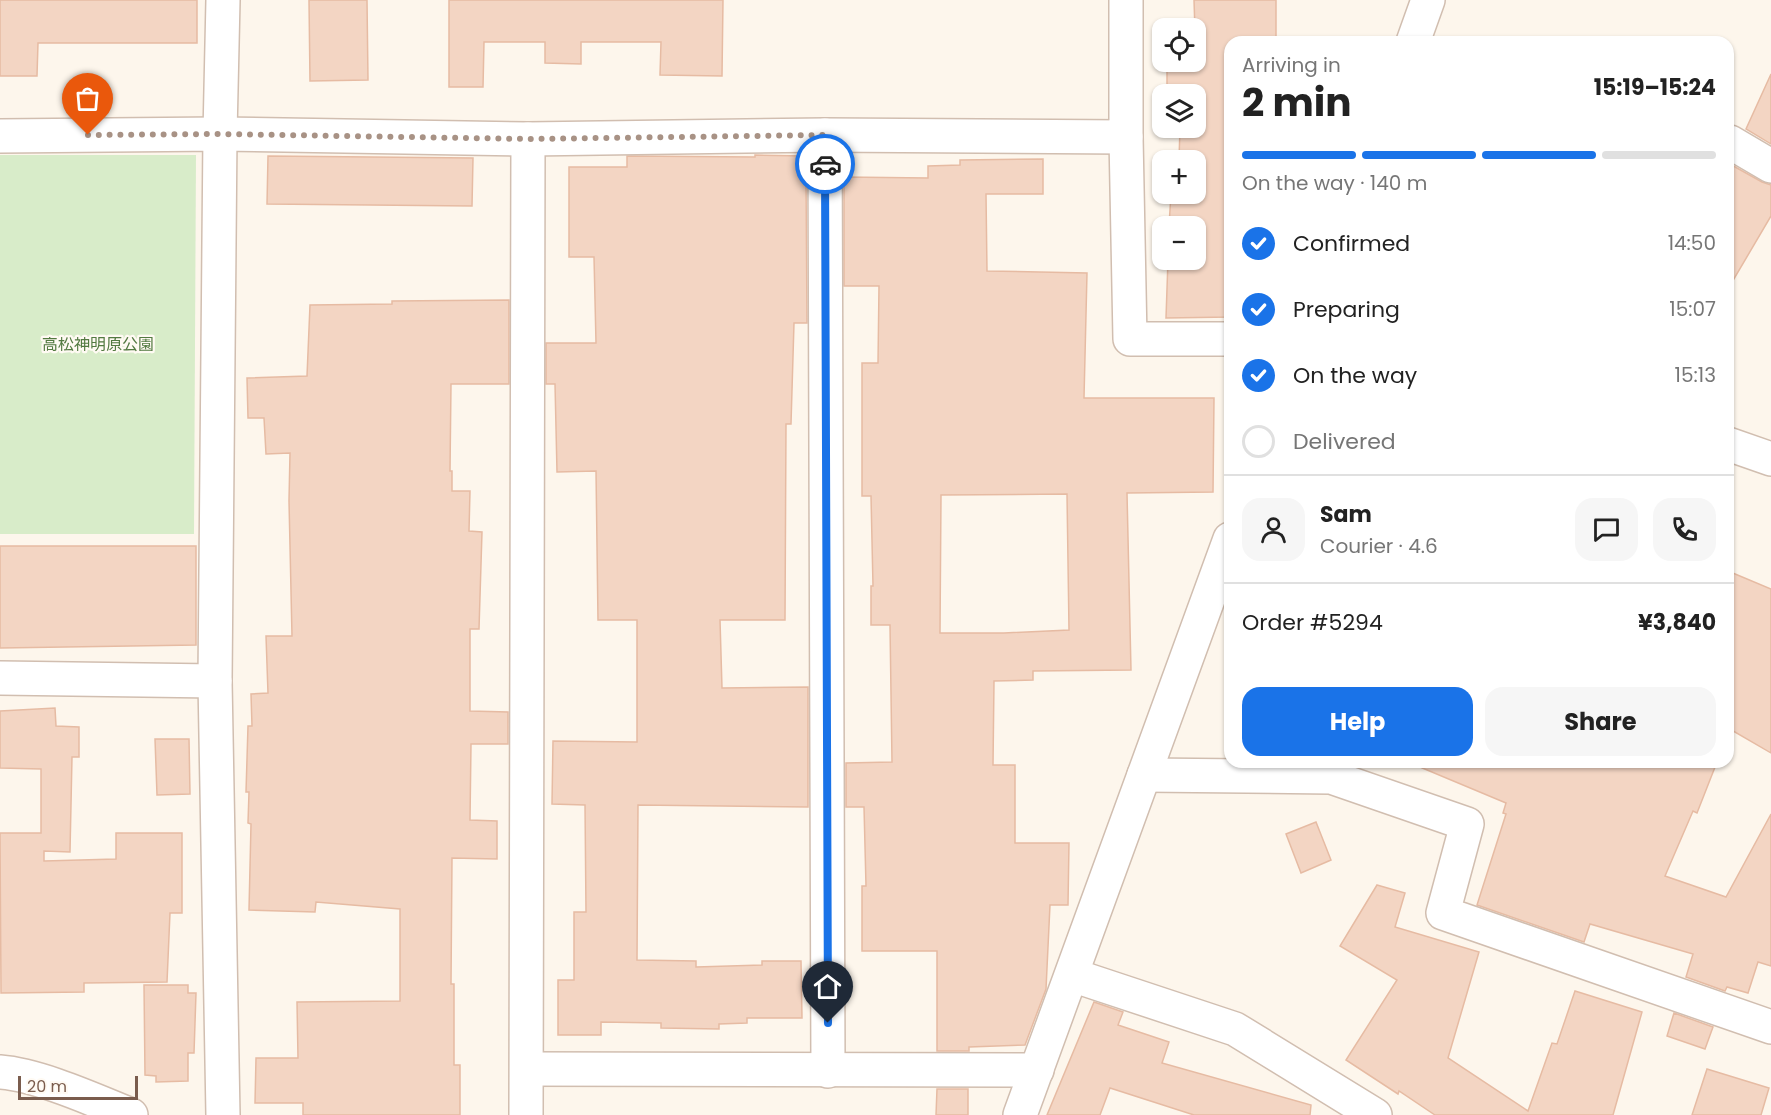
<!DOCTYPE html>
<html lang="en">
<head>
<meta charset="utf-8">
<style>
	:root { --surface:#fff; --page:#f6f6f6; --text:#222; --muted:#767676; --line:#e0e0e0; --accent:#1a73e8 }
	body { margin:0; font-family:Poppins,"Noto Sans JP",sans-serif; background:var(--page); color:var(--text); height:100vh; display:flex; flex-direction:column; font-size:22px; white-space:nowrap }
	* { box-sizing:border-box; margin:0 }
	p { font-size:20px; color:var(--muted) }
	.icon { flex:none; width:33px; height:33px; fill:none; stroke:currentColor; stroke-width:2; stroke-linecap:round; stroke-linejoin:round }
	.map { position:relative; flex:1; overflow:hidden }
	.drawer { position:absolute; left:1224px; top:36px; width:510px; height:732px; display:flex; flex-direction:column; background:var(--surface); border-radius:18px; box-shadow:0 2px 4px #0004 }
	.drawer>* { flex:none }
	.fabs { position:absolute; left:1152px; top:18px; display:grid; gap:12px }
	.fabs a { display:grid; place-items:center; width:54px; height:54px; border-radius:12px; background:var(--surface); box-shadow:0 2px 4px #0004; font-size:30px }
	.scale { position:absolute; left:18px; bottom:15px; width:120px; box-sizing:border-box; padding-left:6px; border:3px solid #7a5c4d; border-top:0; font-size:16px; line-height:21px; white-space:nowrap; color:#7a5c4d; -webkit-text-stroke:4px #fffaf3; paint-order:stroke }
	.pin { position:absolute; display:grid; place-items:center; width:51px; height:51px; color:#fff; margin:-62px -26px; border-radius:50% 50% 50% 0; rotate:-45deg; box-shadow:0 0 6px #0007 }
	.pin .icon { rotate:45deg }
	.courier { position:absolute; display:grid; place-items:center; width:60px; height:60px; margin:-30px; border:4px solid #1a73e8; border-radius:50%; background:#fff; color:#222; box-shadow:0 2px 8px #0007 }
	.summary em { font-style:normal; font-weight:700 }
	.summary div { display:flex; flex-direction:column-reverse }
	.summary { display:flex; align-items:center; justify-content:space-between; height:102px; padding:0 18px }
	h1 { font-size:39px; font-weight:700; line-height:45px }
	.bar { display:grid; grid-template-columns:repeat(4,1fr); gap:9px 6px; align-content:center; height:72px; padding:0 18px }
	.bar i { height:8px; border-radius:4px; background:var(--line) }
	.bar .selected { background:var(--accent) }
	.bar p { grid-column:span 4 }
	.line { display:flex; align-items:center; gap:15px; padding:0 18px; border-top:2px solid var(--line) }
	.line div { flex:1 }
	.round { display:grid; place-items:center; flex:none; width:63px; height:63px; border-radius:18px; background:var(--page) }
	ol { padding:0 18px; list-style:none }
	li { display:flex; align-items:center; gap:18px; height:66px }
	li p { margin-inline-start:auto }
	li .icon { padding:6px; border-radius:50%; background:var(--accent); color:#fff; stroke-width:4 }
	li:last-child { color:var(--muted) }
	li i { width:33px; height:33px; border:3px solid var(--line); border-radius:50% }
	.cta { display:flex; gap:12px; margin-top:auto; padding:12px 18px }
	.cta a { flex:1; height:69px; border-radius:18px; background:var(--accent); color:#fff; font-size:24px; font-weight:700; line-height:69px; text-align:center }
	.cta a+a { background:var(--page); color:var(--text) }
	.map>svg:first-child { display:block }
</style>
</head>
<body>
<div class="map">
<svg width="1771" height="1115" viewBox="0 0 1771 1115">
	<rect width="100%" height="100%" fill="#fdf6ec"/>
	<polygon fill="#d8ecc9" points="0,155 196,155 194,534 0,534"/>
	<g fill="#f3d5c3" stroke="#e6bba3" stroke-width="1.5" fill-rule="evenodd">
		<polygon points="0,0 197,0 197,43 38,43 37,76 0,76"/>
		<polygon points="309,0 367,0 368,80 310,81"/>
		<polygon points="449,0 723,0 722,76 660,75 661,42 581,42 581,64 545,63 545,42 484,42 483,87 449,87"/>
		<polygon points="1194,0 1276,0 1276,42 1230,42 1230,102 1226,189 1230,189 1230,317 1166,318 1168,260 1196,260 1196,226 1169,226 1171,194 1196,194 1196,160 1179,160 1180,128 1196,128 1196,94 1181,94 1181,92 1167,92 1167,62 1196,62"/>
		<polygon points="1771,74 1771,144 1746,129"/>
		<polygon points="755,155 804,156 804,176 806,176 807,323 794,323 791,424 786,424 785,620 720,620 722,688 808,687 808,807 638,805 637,960 696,961 696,967 762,965 762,961 801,961 802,1018 747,1018 747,1023 719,1024 719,1029 661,1028 661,1023 601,1022 601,1035 558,1035 558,980 574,980 574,912 586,912 585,805 552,804 553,741 637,742 637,620 598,620 596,471 557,472 555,384 546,384 546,343 596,343 594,257 569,257 569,167 627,167 627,156 755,157"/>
		<polygon points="268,156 473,158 472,206 267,204"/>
		<path d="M1043,159v35h-57l1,77 100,2 -3,125h130l-1,94 -86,1 4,177 -98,1v9l-39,1 -1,84h22v78h54l-1,62h-18l-4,84 -21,56 -56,2v4h-32v-100h-75v-65h4l-2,-79h-18v-44l46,-1 -2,-137h-19v-39h2l-2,-90h-9v-133h16l1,-77h-35v-109l84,1v-12l32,-1v-5zM1067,494l2,136 -65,3h-64l1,-138z"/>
		<polygon points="1728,163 1762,182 1771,185 1771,216 1728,289"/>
		<polygon points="509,300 509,384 451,384 450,471 452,471 452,491 470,491 469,531 482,532 479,629 470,629 470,711 508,712 508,744 471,744 470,820 497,821 497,859 452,858 451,984 454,984 454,1065 460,1065 460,1115 303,1115 303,1103 255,1103 256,1058 298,1058 297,1002 400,1001 400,909 316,902 315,912 249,910 251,824 248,823 249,792 246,792 248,726 252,726 251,694 268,693 266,636 292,636 289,501 290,453 266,454 264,418 248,418 247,378 307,376 310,305 392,304 392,301"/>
		<polygon points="0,546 196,546 196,645 0,648"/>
		<polygon points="1728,571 1771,589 1771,753 1728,728"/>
		<polygon points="55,708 56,726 79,727 79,757 72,757 70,852 44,851 44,861 116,859 116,833 182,833 182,913 170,913 167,982 84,983 84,992 1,993 0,833 41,833 41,769 0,768 0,711"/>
		<polygon points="155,739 189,739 190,794 157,795"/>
		<polygon points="1408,762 1717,762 1697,813 1693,811 1665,876 1726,897 1771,814 1771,966 1758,962 1748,993 1727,987 1725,991 1686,977 1693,954 1590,924 1584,942 1477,905 1506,814 1503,813 1506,803"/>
		<polygon points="1316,822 1331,860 1301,873 1286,834"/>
		<polygon points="1377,885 1405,893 1395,927 1479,952 1448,1058 1528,1111 1552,1043 1557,1044 1575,991 1642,1012 1613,1115 1435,1115 1399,1091 1398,1094 1346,1060 1397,980 1340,946"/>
		<polygon points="144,985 188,985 188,993 196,993 194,1053 188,1053 188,1081 156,1082 156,1076 145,1075"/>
		<polygon points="1094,1002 1123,1012 1118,1025 1169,1042 1162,1063 1311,1105 1310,1115 1194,1115 1110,1088 1100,1115 1047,1115"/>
		<polygon points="1674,1013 1713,1027 1705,1049 1667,1036"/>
		<polygon points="1707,1069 1769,1088 1761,1115 1692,1115"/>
		<polygon points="937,1089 968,1089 968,1115 936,1115"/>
	</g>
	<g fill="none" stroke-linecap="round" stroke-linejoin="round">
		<defs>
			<g id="minor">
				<polyline points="1413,42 1428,0"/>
				<polyline points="825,135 828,1071"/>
				<polyline points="0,136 220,134 528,139 825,135 1126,137 1126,0"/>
				<polyline points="1126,137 1130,339 1230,339"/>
				<polyline points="1730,142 1771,166"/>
				<polyline points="1728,444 1771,459"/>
				<polyline points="0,678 215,681"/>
				<polyline points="1144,775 1331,777 1467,824 1443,913 1771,1027"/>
				<polyline points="1072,975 1235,1029 1375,1115"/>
				<polyline points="527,1069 1037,1070"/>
				<path d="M0,1072c39,3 94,28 131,43"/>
				<polyline points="223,1115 215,681 220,134 223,0"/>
				<polyline points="526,1115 528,139"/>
				<polyline points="1020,1115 1230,539"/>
			</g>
		</defs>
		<use href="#minor" stroke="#d1beb0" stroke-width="36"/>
		<use href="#minor" stroke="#fff" stroke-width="33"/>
	</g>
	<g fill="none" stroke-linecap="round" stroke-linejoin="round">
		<polyline stroke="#a89285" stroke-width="6" stroke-dasharray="0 10.8" points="88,135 220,134 528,139 825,135 825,164"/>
		<polyline stroke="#1a73e8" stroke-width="8" points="825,164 828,1023"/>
	</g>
	<g text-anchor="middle" stroke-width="4.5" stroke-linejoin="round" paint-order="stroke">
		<g font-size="16" fill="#537a41" stroke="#fffaf3">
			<text x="98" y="350">高松神明原公園</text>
		</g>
	</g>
</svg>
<div class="fabs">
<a><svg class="icon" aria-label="locate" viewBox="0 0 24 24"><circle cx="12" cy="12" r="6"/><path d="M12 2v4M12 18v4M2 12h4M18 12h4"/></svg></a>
<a><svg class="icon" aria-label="layers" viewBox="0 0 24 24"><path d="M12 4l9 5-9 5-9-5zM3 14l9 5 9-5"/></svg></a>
<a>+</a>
<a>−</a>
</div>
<div class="scale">20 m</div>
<div class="pin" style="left:88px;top:135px;background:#ea580c"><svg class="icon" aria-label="bag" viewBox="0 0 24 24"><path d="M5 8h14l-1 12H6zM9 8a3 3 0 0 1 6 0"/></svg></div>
<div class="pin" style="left:828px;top:1023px;background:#1f2937"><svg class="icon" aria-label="home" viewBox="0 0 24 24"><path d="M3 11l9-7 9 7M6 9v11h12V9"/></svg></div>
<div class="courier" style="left:825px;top:164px"><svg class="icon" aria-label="car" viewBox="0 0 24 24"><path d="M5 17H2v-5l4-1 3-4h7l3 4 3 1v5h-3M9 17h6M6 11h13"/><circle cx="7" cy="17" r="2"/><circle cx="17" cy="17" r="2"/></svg></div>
<section class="drawer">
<div class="summary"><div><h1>2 min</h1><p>Arriving in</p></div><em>15:19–15:24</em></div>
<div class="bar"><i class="selected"></i><i class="selected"></i><i class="selected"></i><i></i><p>On the way · 140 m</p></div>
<ol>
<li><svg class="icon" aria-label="check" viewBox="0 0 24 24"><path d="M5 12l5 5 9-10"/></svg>Confirmed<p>14:50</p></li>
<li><svg class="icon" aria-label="check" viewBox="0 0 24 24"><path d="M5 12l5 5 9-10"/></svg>Preparing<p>15:07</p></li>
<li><svg class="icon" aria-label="check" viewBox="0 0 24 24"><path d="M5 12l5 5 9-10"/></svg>On the way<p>15:13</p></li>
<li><i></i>Delivered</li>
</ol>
<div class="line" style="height:108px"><a class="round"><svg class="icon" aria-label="person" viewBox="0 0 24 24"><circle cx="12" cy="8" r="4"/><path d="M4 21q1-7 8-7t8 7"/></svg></a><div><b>Sam</b><p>Courier · 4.6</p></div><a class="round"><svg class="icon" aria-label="chat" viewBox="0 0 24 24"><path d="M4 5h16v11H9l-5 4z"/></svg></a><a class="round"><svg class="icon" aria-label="phone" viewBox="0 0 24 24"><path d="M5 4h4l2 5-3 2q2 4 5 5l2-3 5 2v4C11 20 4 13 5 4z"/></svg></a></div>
<div class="line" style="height:78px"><div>Order #5294</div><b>¥3,840</b></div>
<div class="cta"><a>Help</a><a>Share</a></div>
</section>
</div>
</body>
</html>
